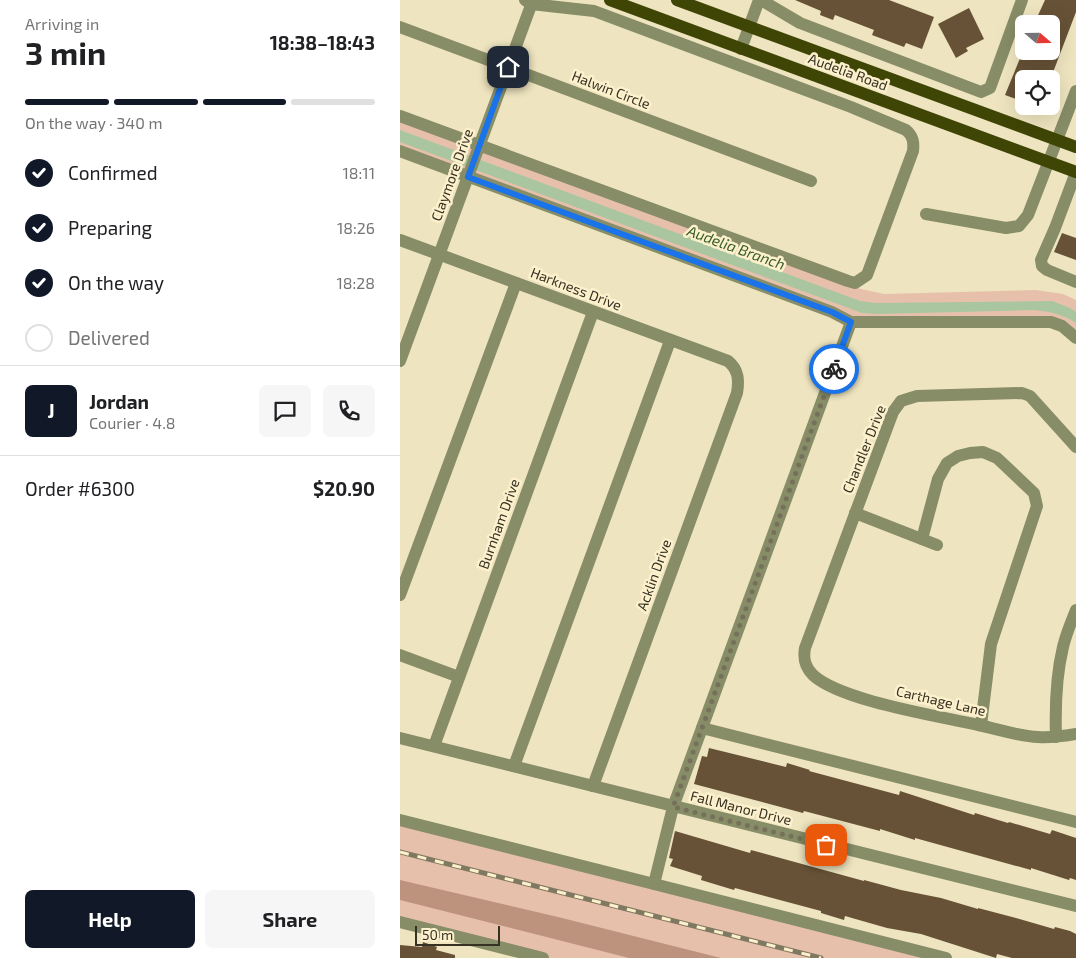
<!DOCTYPE html>
<html lang="en">
<head>
<meta charset="utf-8">
<style>
	:root { --surface:#fff; --page:#f6f6f6; --text:#202124; --muted:#757577; --line:#e0e0e0; --accent:#111827 }
	body { margin:0; font-family:"Exo 2",sans-serif; background:var(--page); color:var(--text); height:100vh; display:flex; flex-direction:column; font-size:19px; white-space:nowrap }
	* { box-sizing:border-box; margin:0 }
	p { font-size:16px; color:var(--muted) }
	.icon { flex:none; width:28px; height:28px; fill:none; stroke:currentColor; stroke-width:2; stroke-linecap:round; stroke-linejoin:round }
	.map { position:relative; flex:1; overflow:hidden }
	.drawer { display:flex; flex-direction:column; background:var(--surface); width:400px }
	.drawer>* { flex:none }
	.needle { width:32px; rotate:110deg }
	.controls { position:absolute; left:615px; top:15px; display:grid; gap:10px }
	.controls a { display:grid; place-items:center; width:45px; height:45px; border-radius:8px; background:var(--surface); box-shadow:0 5px 20px #0002; font-size:25px }
	.scale { position:absolute; left:15px; bottom:12px; width:85px; box-sizing:border-box; padding-left:5px; border:2px solid #363123; border-top:0; font-size:14px; line-height:18px; white-space:nowrap; color:#363123; -webkit-text-stroke:4px #fcf1cc; paint-order:stroke }
	.pin { position:absolute; display:grid; place-items:center; width:42px; height:42px; color:#fff; margin:-21px; border-radius:10px; box-shadow:0 2px 8px #0006 }
	.courier { position:absolute; display:grid; place-items:center; width:50px; height:50px; margin:-25px; border:4px solid #1a73e8; border-radius:50%; background:#fff; color:#222; box-shadow:0 1px 6px #0007 }
	.head em { font-style:normal; font-weight:700 }
	.head div { display:flex; flex-direction:column-reverse }
	.head { display:flex; align-items:center; justify-content:space-between; height:85px; padding:0 25px }
	h1 { font-size:32px; font-weight:700; line-height:38px }
	.bar { display:grid; grid-template-columns:repeat(4,1fr); gap:8px 5px; align-content:center; height:60px; padding:0 25px }
	.bar i { height:6px; border-radius:4px; background:var(--line) }
	.bar .on { background:var(--accent) }
	.bar p { grid-column:span 4 }
	.line { display:flex; align-items:center; gap:12px; padding:0 25px; border-top:1px solid var(--line) }
	.line div { flex:1 }
	.round { display:grid; place-items:center; flex:none; width:52px; height:52px; border-radius:8px; background:var(--page) }
	ol { padding:0 25px; list-style:none }
	li { display:flex; align-items:center; gap:15px; height:55px }
	li p { margin-inline-start:auto }
	li .icon { padding:5px; border-radius:50%; background:var(--accent); color:#fff; stroke-width:4 }
	li:last-child { color:var(--muted) }
	li i { width:28px; height:28px; border:2px solid var(--line); border-radius:50% }
	.primary-button { display:flex; gap:10px; margin-top:auto; padding:10px 25px }
	.primary-button a { flex:1; height:58px; border-radius:8px; background:var(--accent); color:#fff; font-size:20px; font-weight:700; line-height:58px; text-align:center }
	.primary-button a+a { background:var(--page); color:var(--text) }
	main { display:flex; flex:1; min-height:0 }
	.map>svg:first-child { display:block }
</style>
</head>
<body>
<main>
<section class="drawer">
<div class="head"><div><h1>3 min</h1><p>Arriving in</p></div><em>18:38–18:43</em></div>
<div class="bar"><i class="on"></i><i class="on"></i><i class="on"></i><i></i><p>On the way · 340 m</p></div>
<ol>
<li><svg class="icon" aria-label="check" viewBox="0 0 24 24"><path d="M5 12l5 5 9-10"/></svg>Confirmed<p>18:11</p></li>
<li><svg class="icon" aria-label="check" viewBox="0 0 24 24"><path d="M5 12l5 5 9-10"/></svg>Preparing<p>18:26</p></li>
<li><svg class="icon" aria-label="check" viewBox="0 0 24 24"><path d="M5 12l5 5 9-10"/></svg>On the way<p>18:28</p></li>
<li><i></i>Delivered</li>
</ol>
<div class="line" style="height:90px"><b class="round" style="background:var(--accent);color:#fff">J</b><div><b>Jordan</b><p>Courier · 4.8</p></div><a class="round"><svg class="icon" aria-label="chat" viewBox="0 0 24 24"><path d="M4 5h16v11H9l-5 4z"/></svg></a><a class="round"><svg class="icon" aria-label="phone" viewBox="0 0 24 24"><path d="M5 4h4l2 5-3 2q2 4 5 5l2-3 5 2v4C11 20 4 13 5 4z"/></svg></a></div>
<div class="line" style="height:65px"><div>Order #6300</div><b>$20.90</b></div>
<div class="primary-button"><a>Help</a><a>Share</a></div>
</section>
<div class="map">
<svg width="676" height="958" viewBox="0 0 676 958">
	<rect width="100%" height="100%" fill="#eee4bf"/>
	<g fill="#e7c0ac">
		<polygon points="0,119 461,289 484,294 636,290 663,294 676,300 676,334 659,322 467,320 447,315 0,152"/>
		<polygon points="0,824 536,958 141,958 0,922"/>
	</g>
	<polygon fill="#be937d" points="0,880 158,917 321,958 229,958 0,900"/>
	<path fill="#a9c6a0" d="M0,130l460,171 15,2 177,-2 18,7 6,4v11c-13,-9 -26,-11 -42,-13l-157,4 -15,-1 -462,-171z"/>
	<g fill="#675237">
		<polygon points="395,0 489,0 534,17 522,49 506,43 504,47 472,35 474,30 435,15 433,20 420,15 421,11"/>
		<polygon points="645,0 676,0 676,12 652,75 651,71 649,79 624,79 624,102 605,95 623,51 651,51 651,24 634,24"/>
		<polygon points="569,8 584,39 566,48 568,51 556,58 538,24"/>
		<polygon points="662,233 676,238 676,260 654,252"/>
		<polygon points="309,748 386,767 387,763 410,770 409,771 499,795 500,791 574,815 575,813 608,823 609,822 650,834 652,830 676,838 676,880 670,878 669,880 631,868 631,870 515,838 515,840 480,829 480,831 404,811 403,813 294,784 302,756 307,757"/>
		<polygon points="275,831 350,853 351,850 464,881 464,880 501,890 541,898 578,909 578,908 616,918 654,929 655,927 670,931 676,934 676,958 612,958 597,954 596,958 521,934 487,928 445,916 444,920 421,913 421,911 335,888 334,890 301,880 302,876 270,866 273,859 269,858"/>
		<polygon points="23,942 37,947 36,950 55,955 55,958 0,958 0,945 22,947"/>
	</g>
	<g fill="none" stroke-linecap="round" stroke-linejoin="round">
		<g stroke="#878d67" stroke-width="12">
			<polyline points="361,0 400,23 581,92 590,88 622,0"/>
			<polyline points="0,27 411,181"/>
			<polyline points="341,49 359,0"/>
			<path d="M0,116l448,165 7,2 12,-8 46,-124c1,-9 0,-15 -7,-21l-55,-23 -257,-96 -63,-7 -6,-4"/>
			<polyline points="0,151 432,312 451,322 651,322 662,326 676,338"/>
			<polyline points="676,172 655,228 641,260 642,266 647,270 676,282"/>
			<polyline points="526,214 606,228 619,226 628,215 676,91"/>
			<path d="M0,240l328,121c11,9 11,20 9,32l-144,393"/>
			<polyline points="451,322 273,807 254,884 546,958"/>
			<polyline points="0,361 133,0"/>
			<path d="M676,447l-46,-51 -8,-3 -105,3 -16,5 -8,11 -88,236c-2,11 0,19 8,27 28,26 126,41 165,50 20,4 39,11 60,12 12,1 26,-1 38,-3"/>
			<polyline points="455,513 537,545"/>
			<polyline points="522,539 538,479 547,463 558,456 570,453 583,452 597,458 634,493 637,506 591,644 581,725"/>
			<polyline points="0,595 116,283"/>
			<polyline points="0,655 59,677"/>
			<polyline points="302,728 676,822"/>
			<path d="M656,737c-1,-30 0,-61 7,-90 3,-13 8,-25 13,-37"/>
			<polyline points="0,738 676,906"/>
			<polyline points="34,746 193,312"/>
			<polyline points="114,766 270,341"/>
			<polyline points="0,820 254,884"/>
			<polyline points="0,922 143,958"/>
		</g>
		<g stroke="#3f4504" stroke-width="12">
			<polyline points="210,0 676,172"/>
			<polyline points="277,0 676,147"/>
		</g>
		<defs>
			<polyline id="rail" points="0,852 421,958"/>
		</defs>
		<use href="#rail" stroke="#807961" stroke-width="5"/>
		<use href="#rail" stroke="#fcf1cc" stroke-width="3" stroke-dasharray="9" stroke-linecap="butt"/>
	</g>
	<g fill="none" stroke-linecap="round" stroke-linejoin="round">
		<polyline stroke="#76705a" stroke-width="5" stroke-dasharray="0 9" points="426,845 273,807 434,369"/>
		<polyline stroke="#1a73e8" stroke-width="6" points="108,67 68,177 432,312 451,322 434,369"/>
	</g>
	<g text-anchor="middle" stroke-width="5" stroke-linejoin="round" paint-order="stroke">
		<g font-size="14" fill="#363123" stroke="#fcf1cc">
			<text transform="translate(448 72) rotate(20)" y="5">Audelia Road</text>
			<text transform="translate(211 90) rotate(21)" y="5">Halwin Circle</text>
			<text transform="translate(52 175) rotate(-70)" y="5">Claymore Drive</text>
			<text transform="translate(176 289) rotate(21)" y="5">Harkness Drive</text>
			<text transform="translate(464 449) rotate(-68)" y="5">Chandler Drive</text>
			<text transform="translate(99 524) rotate(-70)" y="5">Burnham Drive</text>
			<text transform="translate(254 575) rotate(-70)" y="5">Acklin Drive</text>
			<text transform="translate(541 701) rotate(13)" y="5">Carthage Lane</text>
			<text transform="translate(341 808) rotate(14)" y="5">Fall Manor Drive</text>
		</g>
		<g font-size="15" font-style="italic" fill="#375d29" stroke="#fcf1cc">
			<text transform="translate(336 248) rotate(20)" y="5">Audelia Branch</text>
		</g>
	</g>
</svg>
<div class="controls">
<a><svg class="needle" viewBox="-14 -14 28 28"><path d="M0-13l5 13h-10z" fill="#e53935"/><path d="M0 13l5-13h-10z" fill="#757577"/></svg></a>
<a><svg class="icon" aria-label="locate" viewBox="0 0 24 24"><circle cx="12" cy="12" r="6"/><path d="M12 2v4M12 18v4M2 12h4M18 12h4"/></svg></a>
</div>
<div class="scale">50 m</div>
<div class="pin" style="left:426px;top:845px;background:#ea580c"><svg class="icon" aria-label="bag" viewBox="0 0 24 24"><path d="M5 8h14l-1 12H6zM9 8a3 3 0 0 1 6 0"/></svg></div>
<div class="pin" style="left:108px;top:67px;background:#1f2937"><svg class="icon" aria-label="home" viewBox="0 0 24 24"><path d="M3 11l9-7 9 7M6 9v11h12V9"/></svg></div>
<div class="courier" style="left:434px;top:369px"><svg class="icon" aria-label="bike" viewBox="0 0 24 24"><circle cx="6" cy="16" r="4"/><circle cx="18" cy="16" r="4"/><path d="M6 16l4-8h5l3 8M10 8l3 8H6M13 5h3"/></svg></div>
</div>
</main>
</body>
</html>
